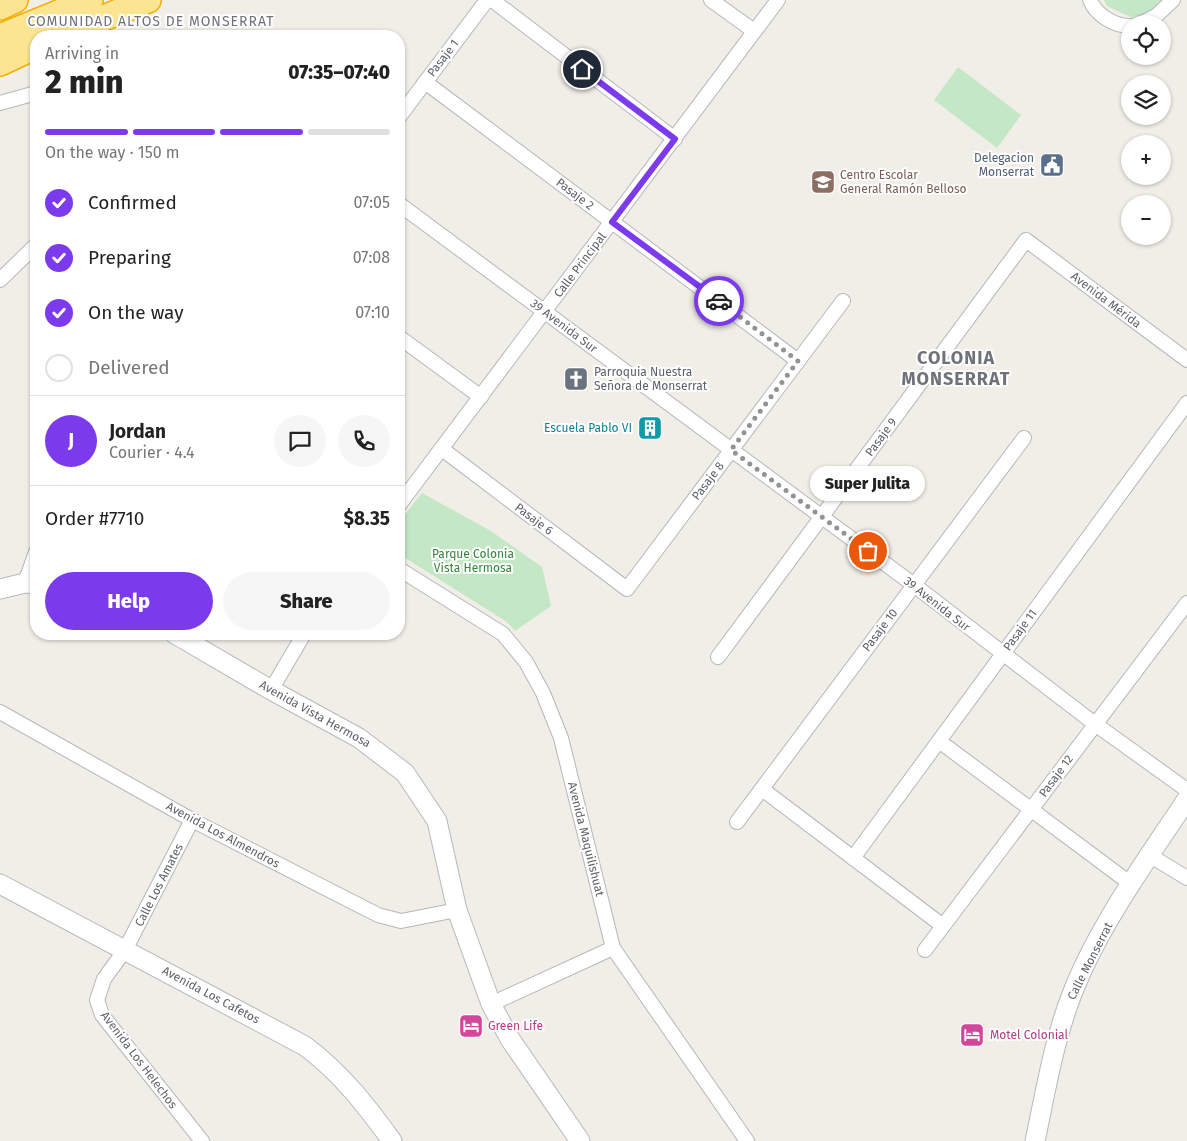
<!DOCTYPE html>
<html lang="en">
<head>
<meta charset="utf-8">
<style>
	:root { --surface:#fff; --page:#f6f6f6; --text:#222; --muted:#767676; --line:#e0e0e0; --accent:#7c3aed }
	body { margin:0; font-family:"Fira Sans",sans-serif; background:var(--page); color:var(--text); height:100vh; display:flex; flex-direction:column; font-size:19px; white-space:nowrap }
	* { box-sizing:border-box; margin:0 }
	p { font-size:16px; color:var(--muted) }
	.icon { flex:none; width:28px; height:28px; fill:none; stroke:currentColor; stroke-width:2; stroke-linecap:round; stroke-linejoin:round }
	.map { position:relative; flex:1; overflow:hidden }
	.drawer { position:absolute; left:30px; top:30px; width:375px; height:610px; display:flex; flex-direction:column; background:var(--surface); border-radius:20px; box-shadow:0 1px 4px #0004 }
	.drawer>* { flex:none }
	.tools { position:absolute; left:1121px; top:15px; display:grid; gap:10px }
	.tools a { display:grid; place-items:center; width:50px; height:50px; border-radius:50%; background:var(--surface); box-shadow:0 1px 4px #0004; font-size:25px }
	.pin { position:absolute; display:grid; place-items:center; width:42px; height:42px; color:#fff; margin:-21px; border:2px solid #fff; border-radius:50%; box-shadow:0 1px 5px #0007 }
	.courier { position:absolute; display:grid; place-items:center; width:50px; height:50px; margin:-25px; border:4px solid #7c3aed; border-radius:50%; background:#fff; color:#222; box-shadow:0 1px 6px #0007 }
	.bubble { position:absolute; height:35px; border-radius:18px; background:var(--surface); box-shadow:0 1px 4px #0004; font-size:16px; font-weight:800; line-height:35px; text-align:center }
	.head em { font-style:normal; font-weight:800 }
	.head div { display:flex; flex-direction:column-reverse }
	.head { display:flex; align-items:center; justify-content:space-between; height:85px; padding:0 15px }
	h1 { font-size:32px; font-weight:800; line-height:38px }
	.bar { display:grid; grid-template-columns:repeat(4,1fr); gap:8px 5px; align-content:center; height:60px; padding:0 15px }
	.bar i { height:6px; border-radius:4px; background:var(--line) }
	.bar .on { background:var(--accent) }
	.bar p { grid-column:span 4 }
	.line { display:flex; align-items:center; gap:12px; padding:0 15px; border-top:1px solid var(--line) }
	.line div { flex:1 }
	.round { display:grid; place-items:center; flex:none; width:52px; height:52px; border-radius:26px; background:var(--page) }
	ol { padding:0 15px; list-style:none }
	li { display:flex; align-items:center; gap:15px; height:55px }
	li p { margin-inline-start:auto }
	li .icon { padding:5px; border-radius:50%; background:var(--accent); color:#fff; stroke-width:4 }
	li:last-child { color:var(--muted) }
	li i { width:28px; height:28px; border:2px solid var(--line); border-radius:50% }
	.button { display:flex; gap:10px; margin-top:auto; padding:10px 15px }
	.button a { flex:1; height:58px; border-radius:30px; background:var(--accent); color:#fff; font-size:20px; font-weight:800; line-height:58px; text-align:center }
	.button a+a { background:var(--page); color:var(--text) }
	.map>svg:first-child { display:block }
</style>
</head>
<body>
<div class="map">
<svg width="1187" height="1141" viewBox="0 0 1187 1141">
	<rect width="100%" height="100%" fill="#f0eee7"/>
	<g fill="#c4e7c5">
		<polygon points="1104,0 1165,0 1163,4 1135,19 1107,6"/>
		<polygon points="958,67 1021,115 997,148 934,100"/>
		<polygon points="422,493 491,531 542,567 551,606 515,631 507,622 399,554 399,522"/>
	</g>
	<g fill="none" stroke-linecap="round" stroke-linejoin="round">
		<defs>
			<g id="street">
				<polyline points="492,0 675,139"/>
				<polyline points="711,0 754,31"/>
				<path d="M1090,0c6,15 24,26 40,26"/>
				<polyline points="1140,24 1156,16 1173,0"/>
				<polyline points="425,82 798,361"/>
				<polyline points="0,103 36,93"/>
				<polyline points="399,117 487,0"/>
				<polyline points="399,204 914,585 1095,724 1187,790"/>
				<polyline points="0,280 36,245"/>
				<polyline points="399,337 481,397"/>
				<polyline points="442,449 627,589 843,301"/>
				<polyline points="399,505 778,0"/>
				<polyline points="399,569 503,634 526,662 543,693 561,738 613,948 747,1141"/>
				<polyline points="25,583 36,552"/>
				<polyline points="718,657 1026,240 1187,360"/>
				<polyline points="271,690 304,634"/>
				<polyline points="0,712 192,820 378,915 401,921 457,910"/>
				<polyline points="939,741 1131,884"/>
				<polyline points="762,789 943,926"/>
				<polyline points="192,820 125,950 104,979 97,1000 102,1015 202,1141"/>
				<polyline points="737,822 1024,438"/>
				<polyline points="1149,855 1187,878"/>
				<polyline points="853,858 1187,403"/>
				<polyline points="925,950 1187,603"/>
				<polyline points="491,1004 613,948"/>
			</g>
			<g id="secondary">
				<polyline points="0,589 25,583 36,584"/>
				<polyline points="175,634 271,690 359,738 405,773 437,821 457,910 491,1004 510,1039 580,1141"/>
				<path d="M0,884l305,162c37,28 60,58 87,95"/>
				<path d="M1035,1141c11,-51 19,-103 39,-152 26,-65 74,-131 113,-190"/>
			</g>
			<g id="highway">
				<polyline points="0,7 15,0"/>
				<polyline points="59,36 148,0"/>
				<polyline points="0,37 90,0"/>
				<polyline points="0,63 36,46"/>
			</g>
		</defs>
		<use href="#street" stroke="#b4b7bb" stroke-width="16"/>
		<use href="#secondary" stroke="#b5b9be" stroke-width="21"/>
		<use href="#highway" stroke="#f3b004" stroke-width="28"/>
		<use href="#street" stroke="#fff" stroke-width="14"/>
		<use href="#secondary" stroke="#fff" stroke-width="19"/>
		<use href="#highway" stroke="#fbe492" stroke-width="25"/>
	</g>
	<g fill="none" stroke-linecap="round" stroke-linejoin="round">
		<polyline stroke="#919394" stroke-width="5" stroke-dasharray="0 9" points="719,301 798,361 731,450 868,551"/>
		<polyline stroke="#7c3aed" stroke-width="6" points="582,69 675,139 612,222 719,301"/>
	</g>
	<defs>
		<symbol id="civic-square" viewBox="-11 -11 22 22"><rect x="-9" y="-9" width="18" height="18" rx="4" fill="#5c6f8a" stroke="#fff"/><path d="M-.6-6.5H3V-4.5H.6V-3L4-1V1h2V6H-6V1h2V-1L-.6-3ZM-1.2 2.5V6h2.4V2.5Z" fill="#fff"/></symbol>
		<symbol id="school-square" viewBox="-11 -11 22 22"><rect x="-9" y="-9" width="18" height="18" rx="4" fill="#8d6e63" stroke="#fff"/><path d="M0-5L7-2L0 1L-7-2ZM-4 1L0 2.5L4 1V4Q0 6-4 4Z" fill="#fff"/></symbol>
		<symbol id="church-square" viewBox="-11 -11 22 22"><rect x="-9" y="-9" width="18" height="18" rx="4" fill="#6b7280" stroke="#fff"/><path d="M-1.2-6h2.4v3.5h3.3v2.4h-3.3V6h-2.4V-.1h-3.3v-2.4h3.3Z" fill="#fff"/></symbol>
		<symbol id="building-square" viewBox="-11 -11 22 22"><rect x="-9" y="-9" width="18" height="18" rx="4" fill="#0f9aa8" stroke="#fff"/><path d="M-4-6H4V6H1V3H-1V6H-4ZM-2.5-4.3h1.7v1.8h-1.7ZM.8-4.3h1.7v1.8H.8ZM-2.5-1h1.7V.8h-1.7ZM.8-1h1.7V.8H.8Z" fill="#fff"/></symbol>
		<symbol id="hotel-square" viewBox="-11 -11 22 22"><rect x="-9" y="-9" width="18" height="18" rx="4" fill="#d1479c" stroke="#fff"/><path d="M-6-4.5h1.5V1H6V5H4.5V3h-9V5H-6ZM-4 0a1.8 1.8 0 1 1 3.6 0ZM.5 0V-2.5h3Q6-2.5 6 0Z" fill="#fff"/></symbol>
	</defs>
	<g fill-rule="evenodd">
		<use href="#civic-square" x="1038" y="151" width="28" height="28"/>
		<use href="#school-square" x="809" y="168" width="28" height="28"/>
		<use href="#church-square" x="562" y="365" width="28" height="28"/>
		<use href="#building-square" x="636" y="414" width="28" height="28"/>
		<use href="#hotel-square" x="457" y="1012" width="28" height="28"/>
		<use href="#hotel-square" x="958" y="1021" width="28" height="28"/>
	</g>
	<g text-anchor="middle" stroke-width="4" stroke-linejoin="round" paint-order="stroke">
		<g font-size="12" fill="#5e6267" stroke="#fff">
			<text transform="translate(443 58) rotate(-53)" y="4">Pasaje 1</text>
			<text transform="translate(575 194) rotate(37)" y="4">Pasaje 2</text>
			<text transform="translate(580 265) rotate(-53)" y="4">Calle Principal</text>
			<text transform="translate(1106 300) rotate(37)" y="4">Avenida Mérida</text>
			<text transform="translate(564 326) rotate(37)" y="4">39 Avenida Sur</text>
			<text transform="translate(881 437) rotate(-54)" y="4">Pasaje 9</text>
			<text transform="translate(708 481) rotate(-53)" y="4">Pasaje 8</text>
			<text transform="translate(534 519) rotate(37)" y="4">Pasaje 6</text>
			<text transform="translate(937 604) rotate(38)" y="4">39 Avenida Sur</text>
			<text transform="translate(880 630) rotate(-53)" y="4">Pasaje 10</text>
			<text transform="translate(1020 630) rotate(-54)" y="4">Pasaje 11</text>
			<text transform="translate(315 714) rotate(29)" y="4">Avenida Vista Hermosa</text>
			<text transform="translate(1056 776) rotate(-54)" y="4">Pasaje 12</text>
			<text transform="translate(223 835) rotate(28)" y="4">Avenida Los Almendros</text>
			<text transform="translate(586 839) rotate(76)" y="4">Avenida Maquilishuat</text>
			<text transform="translate(159 885) rotate(-63)" y="4">Calle Los Amates</text>
			<text transform="translate(1090 961) rotate(-63)" y="4">Calle Monserrat</text>
			<text transform="translate(211 995) rotate(28)" y="4">Avenida Los Cafetos</text>
			<text transform="translate(139 1060) rotate(53)" y="4">Avenida Los Helechos</text>
		</g>
		<g font-size="12" fill="#4e5e75" stroke="#fff" text-anchor="end">
			<text x="1034" y="162">Delegacion<tspan x="1034" dy="14">Monserrat</tspan></text>
		</g>
		<g font-size="12" fill="#785e54" stroke="#fff" text-anchor="start">
			<text x="840" y="179">Centro Escolar<tspan x="840" dy="14">General Ramón Belloso</tspan></text>
		</g>
		<g font-size="12" fill="#5b616d" stroke="#fff" text-anchor="start">
			<text x="594" y="376">Parroquia Nuestra<tspan x="594" dy="14">Señora de Monserrat</tspan></text>
		</g>
		<g font-size="12" fill="#0d838f" stroke="#fff" text-anchor="end">
			<text x="632" y="432">Escuela Pablo VI</text>
		</g>
		<g font-size="12" fill="#37853d" stroke="#fff">
			<text x="473" y="558">Parque Colonia<tspan x="473" dy="14">Vista Hermosa</tspan></text>
		</g>
		<g font-size="12" fill="#b23c85" stroke="#fff" text-anchor="start">
			<text x="488" y="1030">Green Life</text>
			<text x="990" y="1039">Motel Colonial</text>
		</g>
		<g font-size="14" letter-spacing="1" fill="#6f7379" stroke="#fff">
			<text x="151" y="26">COMUNIDAD ALTOS DE MONSERRAT</text>
		</g>
		<g font-size="18" font-weight="bold" letter-spacing="1" fill="#6f7379" stroke="#fff">
			<text x="956" y="364">COLONIA<tspan x="956" dy="21">MONSERRAT</tspan></text>
		</g>
	</g>
</svg>
<div class="tools">
<a><svg class="icon" aria-label="locate" viewBox="0 0 24 24"><circle cx="12" cy="12" r="6"/><path d="M12 2v4M12 18v4M2 12h4M18 12h4"/></svg></a>
<a><svg class="icon" aria-label="layers" viewBox="0 0 24 24"><path d="M12 4l9 5-9 5-9-5zM3 14l9 5 9-5"/></svg></a>
<a>+</a>
<a>−</a>
</div>
<div class="pin" style="left:868px;top:551px;background:#ea580c"><svg class="icon" aria-label="bag" viewBox="0 0 24 24"><path d="M5 8h14l-1 12H6zM9 8a3 3 0 0 1 6 0"/></svg></div>
<div class="pin" style="left:582px;top:69px;background:#1f2937"><svg class="icon" aria-label="home" viewBox="0 0 24 24"><path d="M3 11l9-7 9 7M6 9v11h12V9"/></svg></div>
<div class="courier" style="left:719px;top:301px"><svg class="icon" aria-label="car" viewBox="0 0 24 24"><path d="M5 17H2v-5l4-1 3-4h7l3 4 3 1v5h-3M9 17h6M6 11h13"/><circle cx="7" cy="17" r="2"/><circle cx="17" cy="17" r="2"/></svg></div>
<div class="bubble" style="left:810px;top:466px;width:115px">Super Julita</div>
<section class="drawer">
<div class="head"><div><h1>2 min</h1><p>Arriving in</p></div><em>07:35–07:40</em></div>
<div class="bar"><i class="on"></i><i class="on"></i><i class="on"></i><i></i><p>On the way · 150 m</p></div>
<ol>
<li><svg class="icon" aria-label="check" viewBox="0 0 24 24"><path d="M5 12l5 5 9-10"/></svg>Confirmed<p>07:05</p></li>
<li><svg class="icon" aria-label="check" viewBox="0 0 24 24"><path d="M5 12l5 5 9-10"/></svg>Preparing<p>07:08</p></li>
<li><svg class="icon" aria-label="check" viewBox="0 0 24 24"><path d="M5 12l5 5 9-10"/></svg>On the way<p>07:10</p></li>
<li><i></i>Delivered</li>
</ol>
<div class="line" style="height:90px"><b class="round" style="background:var(--accent);color:#fff">J</b><div><b>Jordan</b><p>Courier · 4.4</p></div><a class="round"><svg class="icon" aria-label="chat" viewBox="0 0 24 24"><path d="M4 5h16v11H9l-5 4z"/></svg></a><a class="round"><svg class="icon" aria-label="phone" viewBox="0 0 24 24"><path d="M5 4h4l2 5-3 2q2 4 5 5l2-3 5 2v4C11 20 4 13 5 4z"/></svg></a></div>
<div class="line" style="height:65px"><div>Order #7710</div><b>$8.35</b></div>
<div class="button"><a>Help</a><a>Share</a></div>
</section>
</div>
</body>
</html>
